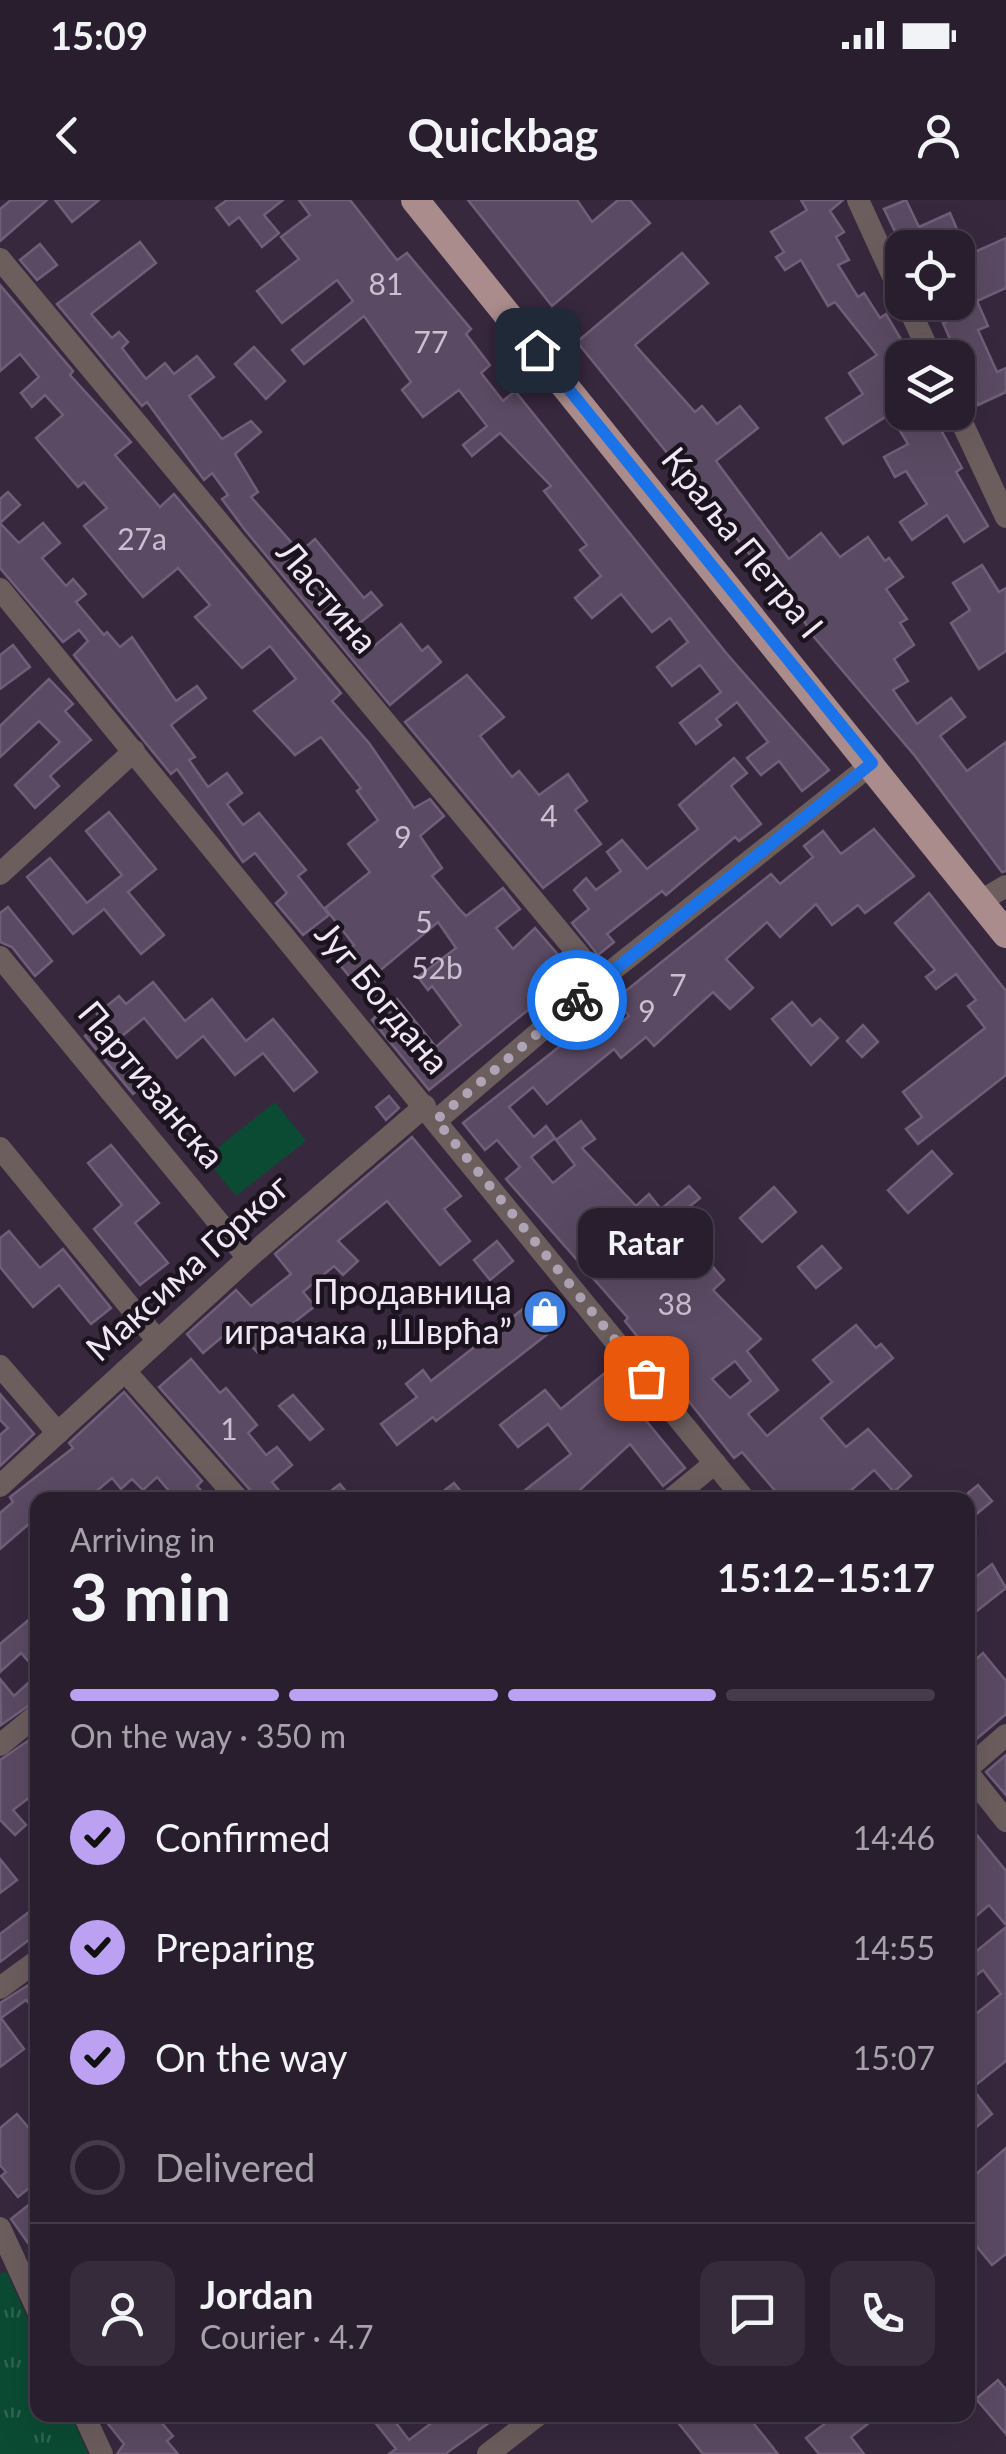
<!DOCTYPE html>
<html lang="en">
<head>
<meta charset="utf-8">
<style>
	:root { --surface:#291e2e; --page:#352b3a; --text:#f1f3f6; --muted:#a5a2aa; --line:#453c4a; --accent:#bca0f2 }
	body { margin:0; font-family:Lato,sans-serif; background:var(--page); color:var(--text); height:100vh; display:flex; flex-direction:column; font-size:38px; white-space:nowrap }
	* { box-sizing:border-box; margin:0 }
	p { font-size:32px; color:var(--muted) }
	.icon { flex:none; width:55px; height:55px; fill:none; stroke:currentColor; stroke-width:2; stroke-linecap:round; stroke-linejoin:round }
	.map { position:relative; flex:1; overflow:hidden }
	.sheet { position:absolute; left:30px; top:1292px; width:945px; height:930px; display:flex; flex-direction:column; background:var(--surface); border-radius:20px; box-shadow:0 10px 40px #0002,0 0 0 2px var(--line) }
	.sheet>* { flex:none }
	.tools { position:absolute; left:885px; top:30px; display:grid; gap:20px }
	.tools a { display:grid; place-items:center; width:90px; height:90px; border-radius:20px; background:var(--surface); box-shadow:0 10px 40px #0002,0 0 0 2px var(--line); font-size:50px }
	.pin { position:absolute; display:grid; place-items:center; width:85px; height:85px; color:#fff; margin:-42px; border-radius:20px; box-shadow:0 5px 15px #0006 }
	.courier { position:absolute; display:grid; place-items:center; width:100px; height:100px; margin:-50px; border:8px solid #1a73e8; border-radius:50%; background:#fff; color:#222; box-shadow:0 2px 12px #0007 }
	.bubble { position:absolute; height:70px; border-radius:20px; background:var(--surface); box-shadow:0 10px 40px #0002,0 0 0 2px var(--line); font-size:32px; font-weight:700; line-height:70px; text-align:center }
	.head em { font-style:normal; font-weight:700 }
	.head div { display:flex; flex-direction:column-reverse }
	.head { display:flex; align-items:center; justify-content:space-between; height:170px; padding:0 40px }
	h1 { font-size:65px; font-weight:700; line-height:75px }
	.bar { display:grid; grid-template-columns:repeat(4,1fr); gap:15px 10px; align-content:center; height:120px; padding:0 40px }
	.bar i { height:12px; border-radius:8px; background:var(--line) }
	.bar .selected { background:var(--accent) }
	.bar p { grid-column:span 4 }
	.line { display:flex; align-items:center; gap:25px; padding:0 40px; border-top:2px solid var(--line) }
	.line div { flex:1 }
	.round { display:grid; place-items:center; flex:none; width:105px; height:105px; border-radius:20px; background:var(--page) }
	ol { padding:0 40px; list-style:none }
	li { display:flex; align-items:center; gap:30px; height:110px }
	li p { margin-inline-start:auto }
	li .icon { padding:10px; border-radius:50%; background:var(--accent); color:#111; stroke-width:4 }
	li:last-child { color:var(--muted) }
	li i { width:55px; height:55px; border:5px solid var(--line); border-radius:50% }
	.status { display:flex; justify-content:space-between; align-items:center; height:70px; padding:0 50px; background:var(--surface); direction:ltr }
	.status svg { height:28px; fill:currentColor }
	header { display:flex; justify-content:space-between; align-items:center; height:130px; padding:0 40px; background:var(--surface); font-size:45px; font-weight:700 }
	.map>svg:first-child { display:block }
</style>
</head>
<body>
<div class="status"><b>15:09</b><svg viewBox="0 0 49 12"><path d="M0 12V9h3v3zM5 12V6h3v6zM10 12V3h3v9zM15 12V0h3v12zM26 1h20v11H26zM47 4h2v5h-2z"/></svg></div>
<header><svg class="icon" aria-label="back" viewBox="0 0 24 24"><path d="M15 5l-7 7 7 7"/></svg>Quickbag<svg class="icon" aria-label="person" viewBox="0 0 24 24"><circle cx="12" cy="8" r="4"/><path d="M4 21q1-7 8-7t8 7"/></svg></header>
<div class="map">
<svg width="1006" height="2254" viewBox="0 0 1006 2254">
	<defs>
		<pattern id="park-tufts" width="24" height="20" patternUnits="userSpaceOnUse" patternTransform="scale(2.5)"><rect width="24" height="20" fill="#0b4b33"/><path d="M3 7l-1-3M5 7V3M7 7l1-3M15 17l-1-3M17 17v-4M19 17l1-3" fill="none" stroke="#2f6551"/></pattern>
	</defs>
	<rect width="100%" height="100%" fill="#37283e"/>
	<polygon fill="url(#park-tufts)" points="6,2071 37,2140 38,2215 71,2215 88,2254 0,2254 0,2074"/>
	<polygon fill="#0b4b33" points="275,902 306,941 236,996 205,958"/>
	<g fill="#5b4a63" stroke="#715f79" stroke-width="2.5" fill-rule="evenodd">
		<polygon points="11,0 47,0 0,41 0,9"/>
		<polygon points="55,0 99,0 72,22"/>
		<polygon points="227,0 283,0 264,15 279,33 262,47 239,17 229,25 216,8"/>
		<polygon points="299,0 350,0 397,60 407,53 471,129 466,134 490,165 481,173 503,201 515,191 727,454 829,570 802,591 779,561 761,575 747,558 768,542 737,502 716,519 721,525 696,544 680,523 721,492 700,465 672,486 657,467 688,442 670,418 652,432 621,394 592,418 575,398 601,376 580,350 587,345 544,291 551,286 500,233 472,256 463,245 487,226 459,190 423,217 402,190 411,182 364,116 304,164 292,150 353,101 337,80 282,123 257,91 299,59 281,37 310,15"/>
		<polygon points="468,0 577,0 592,22 618,0 630,0 650,23 552,106"/>
		<polygon points="801,0 843,0 830,11 844,32 836,37 849,60 838,65 858,97 864,93 880,118 886,114 912,158 902,158 902,212 931,212 962,268 956,272 988,326 964,342 947,315 912,340 900,322 927,304 906,271 895,277 884,257 908,244 890,214 843,244 826,218 863,194 849,173 877,155 835,102 828,106 801,60 785,70 776,57 784,52 771,32 807,10"/>
		<polygon points="906,0 919,27 950,13 968,55 1006,38 1006,88 977,101 988,126 978,130 997,172 1006,168 1006,192 978,205 943,123 948,121 940,102 958,102 958,34 926,48 903,48 884,9"/>
		<polygon points="140,42 156,63 91,114 112,138 119,132 128,142 122,148 146,179 165,163 174,174 197,156 214,177 189,196 222,239 251,221 261,232 235,254 258,292 251,297 300,352 315,339 364,398 371,392 382,405 355,427 372,448 401,424 422,451 428,446 441,462 390,505 245,330 222,299 228,295 212,273 204,280 147,202 142,206 57,104"/>
		<polygon points="40,44 57,65 37,80 20,60"/>
		<polygon points="682,53 708,83 635,145 695,212 702,206 717,224 740,206 758,228 716,261 789,359 821,333 840,357 868,337 885,361 889,358 903,377 886,389 907,419 900,423 914,445 894,459 908,481 893,490 917,524 951,498 965,517 940,536 967,571 1006,542 1006,671 1002,672 915,556 814,437 770,367 764,372 577,142"/>
		<path d="M0,85l73,86 -3,4 61,67 -16,13 45,52 14,-13 167,199 -9,8 37,42 45,65 16,-9 14,17 -24,20 22,32 -10,8 28,34 6,6 37,-28 17,21 -24,19 17,21 22,-21 39,45 -145,117 -57,-70 7,-7 -43,-53 18,-15 -29,-37 45,-36 -22,-28 30,-24 -21,-29 4,-3 -40,-51 -26,18 -41,-44 42,-32 -26,-33 -28,22 -47,-51 15,-12 -32,-37 -35,29 -59,-71 23,-18 -23,-26 -6,5 -42,-49 27,-23 -18,-20 -13,12 -11,-14 18,-16 -19,-23 -20,17zM438,722l18,26 -38,29 10,13 4,-4 29,39 -25,22 -39,-48 -5,4 -21,-25z"/>
		<polygon points="254,147 285,181 266,199 235,164"/>
		<polygon points="8,292 20,305 0,323 19,343 43,323 60,343 42,358 66,386 73,379 86,394 76,402 104,435 107,432 120,447 132,437 176,501 197,486 206,498 171,525 195,557 189,560 208,587 227,573 242,593 227,604 243,625 259,613 306,670 298,676 329,715 303,735 276,703 287,693 255,653 243,662 177,569 171,574 74,455 88,441 79,430 63,442 0,368 0,299"/>
		<polygon points="982,365 999,392 1006,388 1006,451 979,469 951,423 970,410 953,383"/>
		<polygon points="13,445 30,467 0,489 0,455"/>
		<polygon points="467,475 504,517 480,536 512,577 519,571 539,595 568,574 587,601 575,610 601,644 543,688 405,522"/>
		<polygon points="49,479 73,504 65,511 91,540 50,576 59,586 35,608 15,585 60,542 39,521 0,557 0,526"/>
		<polygon points="734,558 747,573 731,586 761,624 739,641 735,637 666,695 662,691 607,734 614,742 598,755 572,723 589,709 574,690 586,678 596,690 621,671 607,652 622,640 647,669 698,629 679,605"/>
		<polygon points="109,612 156,669 128,692 164,735 141,754 104,709 73,734 27,677 50,658 87,703 122,675 86,631"/>
		<path d="M874,629l40,47 -49,37 -7,-8 -26,20 -16,-21 -36,33 -13,-15 -41,37 27,29 -23,21 -17,-17 -59,54 -8,-9 -25,21 -7,-9 -67,55 -14,-17 -24,20 25,30 12,-11 9,12 -24,19 22,26 22,-18 -19,-25 25,-19 14,18 -13,9 54,58 13,-12 12,15 28,-23 11,12 -34,28 36,40 6,-5 16,19 -11,10 48,49 -14,12 31,39 -30,24 19,22 65,-54 -19,-22 43,-35 20,23 5,-4 12,14 -72,60 25,29 22,-18 43,47 -17,16 -20,-22 -34,30h-57l-41,-48 -8,6 -109,-137 3,-3 -122,-139 14,-12 -23,-27 -12,10 -22,-27 116,-92 13,15 37,-30 -13,-16 6,-6 149,-120 9,10 33,-27 -9,-11 19,-15 18,23zM735,1161l16,20 -21,17 -18,-19z"/>
		<polygon points="929,693 1006,791 1006,875 918,944 906,929 922,917 903,892 985,828 968,806 976,800 956,774 936,789 926,777 935,770 895,723"/>
		<polygon points="8,707 52,761 35,776 12,747 0,742 0,713"/>
		<polygon points="153,782 185,821 212,799 246,841 273,819 317,872 294,891 263,853 235,875 203,836 177,858 144,818 116,841 149,881 133,894 85,836 103,822 97,814 119,796 126,804"/>
		<polygon points="792,802 812,826 820,819 838,838 811,865 772,819"/>
		<polygon points="863,825 878,842 862,857 847,841"/>
		<polygon points="389,896 399,908 386,920 376,907"/>
		<polygon points="412,937 461,996 444,1009 470,1041 440,1065 387,1001 338,1041 358,1061 343,1075 334,1066 303,1092 315,1106 287,1128 285,1125 257,1152 234,1127 203,1153 187,1134 236,1090 251,1106 291,1074 275,1054"/>
		<polygon points="111,945 159,1003 135,1023 168,1063 140,1085 94,1029 122,1005 88,963"/>
		<polygon points="932,951 952,974 908,1013 888,990"/>
		<polygon points="774,987 796,1012 762,1042 740,1018"/>
		<polygon points="9,1031 40,1068 63,1049 111,1108 91,1124 59,1085 33,1107 0,1067 0,1038"/>
		<polygon points="497,1041 513,1061 490,1080 474,1060"/>
		<polygon points="822,1046 841,1068 816,1088 798,1067"/>
		<polygon points="537,1098 559,1125 436,1221 433,1217 397,1245 381,1224 417,1197 406,1184 423,1170 431,1181"/>
		<polygon points="191,1159 220,1193 226,1188 257,1225 248,1233 266,1255 277,1247 292,1265 272,1282 287,1300 254,1300 250,1290 159,1187"/>
		<polygon points="606,1172 685,1268 663,1286 630,1244 569,1300 531,1300 524,1291 571,1254 548,1224 518,1247 500,1225 545,1190 561,1209"/>
		<polygon points="124,1192 202,1281 197,1286 210,1300 177,1300 157,1277 143,1290 132,1279 121,1289 112,1278 86,1300 38,1300 38,1316 0,1349 0,1313 13,1302 10,1297 73,1248 69,1243"/>
		<polygon points="0,1194 34,1234 0,1266 0,1235 8,1228 0,1220"/>
		<polygon points="293,1195 323,1229 310,1240 279,1206"/>
		<polygon points="454,1283 468,1300 432,1300"/>
		<polygon points="340,1284 353,1300 319,1300"/>
		<polygon points="978,1285 992,1301 968,1321 968,1293"/>
		<polygon points="992,1364 1006,1388 968,1418 968,1383"/>
		<polygon points="38,1412 38,1472 21,1453 0,1472 0,1444"/>
		<polygon points="983,1453 1006,1481 1006,1514 968,1546 968,1466"/>
		<polygon points="38,1474 38,1499 1,1525 0,1479 14,1496"/>
		<polygon points="38,1534 38,1591 13,1610 26,1625 15,1635 0,1620 0,1560"/>
		<polygon points="1006,1555 1006,1595 986,1572"/>
		<polygon points="968,1624 1006,1671 1006,1725 989,1705 968,1723"/>
		<polygon points="0,1659 17,1680 0,1693"/>
		<polygon points="38,1705 38,1733 0,1762 0,1734"/>
		<polygon points="1006,1727 1006,1861 972,1888 992,1914 968,1934 968,1820 1001,1794 983,1770 974,1777 968,1758"/>
		<polygon points="38,1779 38,1814 26,1800 1,1818 24,1849 0,1867 0,1803"/>
		<polygon points="17,1914 38,1939 38,1981 18,1997 1,1976 6,1972 0,1965 0,1928"/>
		<polygon points="1006,1948 1006,2054 992,2065 968,2036 968,1981"/>
		<polygon points="31,2003 38,2011 38,2057 11,2019"/>
		<polygon points="998,2180 1006,2190 1006,2234 976,2199"/>
		<polygon points="101,2215 155,2215 173,2236 167,2241 178,2254 117,2254 124,2244"/>
		<polygon points="369,2215 390,2215 409,2240 442,2215 500,2215 445,2254 389,2254 396,2249"/>
		<polygon points="672,2215 747,2215 778,2254 703,2254"/>
		<polygon points="822,2215 879,2215 851,2237 864,2254 819,2254 806,2238 827,2222"/>
	</g>
	<g fill="none" stroke-linecap="round" stroke-linejoin="round">
		<g stroke="#6d5e5e" stroke-width="22">
			<polyline points="858,0 902,96"/>
			<polyline points="0,59 600,780"/>
			<polyline points="906,102 932,158"/>
			<polyline points="957,212 1006,317"/>
			<polyline points="0,389 745,1300"/>
			<polyline points="0,674 134,551"/>
			<polyline points="981,701 1006,686"/>
			<polyline points="0,757 248,1058"/>
			<polyline points="437,920 600,780 873,563"/>
			<polyline points="0,948 158,1141"/>
			<polyline points="0,1166 58,1233"/>
			<polyline points="125,1171 239,1300"/>
			<polyline points="0,1286 248,1058 425,906"/>
			<polyline points="670,1300 715,1263"/>
			<polyline points="0,1545 38,1514"/>
			<polyline points="968,1568 1006,1535"/>
			<polyline points="968,1573 1006,1621"/>
			<polyline points="0,1788 38,1760"/>
			<polyline points="0,2028 38,2111"/>
			<polyline points="84,2215 102,2254"/>
			<polyline points="488,2254 538,2215"/>
		</g>
		<polyline stroke="#ab8c8c" stroke-width="28" points="415,0 1006,734"/>
	</g>
	<g fill="none" stroke-linecap="round" stroke-linejoin="round">
		<polyline stroke="#afa4b5" stroke-width="10" stroke-dasharray="0 18" points="577,800 436,920 646,1178"/>
		<polyline stroke="#1a73e8" stroke-width="12" points="537,150 872,563 577,800"/>
	</g>
	<defs>
		<symbol id="shop-disc" viewBox="-11 -11 22 22"><circle r="9.5" fill="#3f7fe0" stroke="#1b141e"/><path d="M-5-2.5h2.3a2.7 3.5 0 0 1 5.4 0H5L5.5 6h-11ZM-1.5-2.5h3a1.5 2.3 0 0 0-3 0Z" fill="#fff"/></symbol>
	</defs>
	<g fill-rule="evenodd">
		<use href="#shop-disc" x="520" y="1087" width="50" height="50"/>
	</g>
	<g text-anchor="middle" stroke-width="9" stroke-linejoin="round" paint-order="stroke">
		<g font-size="30" fill="#cbbfd0">
			<text x="386" y="95">81</text>
			<text x="431" y="153">77</text>
			<text x="142" y="350">27a</text>
			<text x="549" y="627">4</text>
			<text x="403" y="648">9</text>
			<text x="424" y="733">5</text>
			<text x="437" y="779">52b</text>
			<text x="678" y="796">7</text>
			<text x="647" y="822">9</text>
			<text x="675" y="1115">38</text>
			<text x="229" y="1240">1</text>
		</g>
		<g font-size="35" fill="#f0e6f5" stroke="#1b141e">
			<text transform="translate(742 343) rotate(51)" y="12">Краља Петра I</text>
			<text transform="translate(327 397) rotate(50)" y="12">Ластина</text>
			<text transform="translate(382 798) rotate(50)" y="12">Југ Богдана</text>
			<text transform="translate(151 885) rotate(50)" y="12">Партизанска</text>
			<text transform="translate(188 1068) rotate(-42)" y="12">Максима Горког</text>
		</g>
		<g font-size="35" fill="#f0e6f5" stroke="#1b141e" text-anchor="end">
			<text x="512" y="1104">Продавница<tspan x="512" dy="40">играчака „Шврћа”</tspan></text>
		</g>
	</g>
</svg>
<div class="tools">
<a><svg class="icon" aria-label="locate" viewBox="0 0 24 24"><circle cx="12" cy="12" r="6"/><path d="M12 2v4M12 18v4M2 12h4M18 12h4"/></svg></a>
<a><svg class="icon" aria-label="layers" viewBox="0 0 24 24"><path d="M12 4l9 5-9 5-9-5zM3 14l9 5 9-5"/></svg></a>
</div>
<div class="pin" style="left:646px;top:1178px;background:#ea580c"><svg class="icon" aria-label="bag" viewBox="0 0 24 24"><path d="M5 8h14l-1 12H6zM9 8a3 3 0 0 1 6 0"/></svg></div>
<div class="pin" style="left:537px;top:150px;background:#1f2937"><svg class="icon" aria-label="home" viewBox="0 0 24 24"><path d="M3 11l9-7 9 7M6 9v11h12V9"/></svg></div>
<div class="courier" style="left:577px;top:800px"><svg class="icon" aria-label="bike" viewBox="0 0 24 24"><circle cx="6" cy="16" r="4"/><circle cx="18" cy="16" r="4"/><path d="M6 16l4-8h5l3 8M10 8l3 8H6M13 5h3"/></svg></div>
<div class="bubble" style="left:578px;top:1008px;width:135px">Ratar</div>
<section class="sheet">
<div class="head"><div><h1>3 min</h1><p>Arriving in</p></div><em>15:12–15:17</em></div>
<div class="bar"><i class="selected"></i><i class="selected"></i><i class="selected"></i><i></i><p>On the way · 350 m</p></div>
<ol>
<li><svg class="icon" aria-label="check" viewBox="0 0 24 24"><path d="M5 12l5 5 9-10"/></svg>Confirmed<p>14:46</p></li>
<li><svg class="icon" aria-label="check" viewBox="0 0 24 24"><path d="M5 12l5 5 9-10"/></svg>Preparing<p>14:55</p></li>
<li><svg class="icon" aria-label="check" viewBox="0 0 24 24"><path d="M5 12l5 5 9-10"/></svg>On the way<p>15:07</p></li>
<li><i></i>Delivered</li>
</ol>
<div class="line" style="height:180px"><a class="round"><svg class="icon" aria-label="person" viewBox="0 0 24 24"><circle cx="12" cy="8" r="4"/><path d="M4 21q1-7 8-7t8 7"/></svg></a><div><b>Jordan</b><p>Courier · 4.7</p></div><a class="round"><svg class="icon" aria-label="chat" viewBox="0 0 24 24"><path d="M4 5h16v11H9l-5 4z"/></svg></a><a class="round"><svg class="icon" aria-label="phone" viewBox="0 0 24 24"><path d="M5 4h4l2 5-3 2q2 4 5 5l2-3 5 2v4C11 20 4 13 5 4z"/></svg></a></div>
</section>
</div>
</body>
</html>
